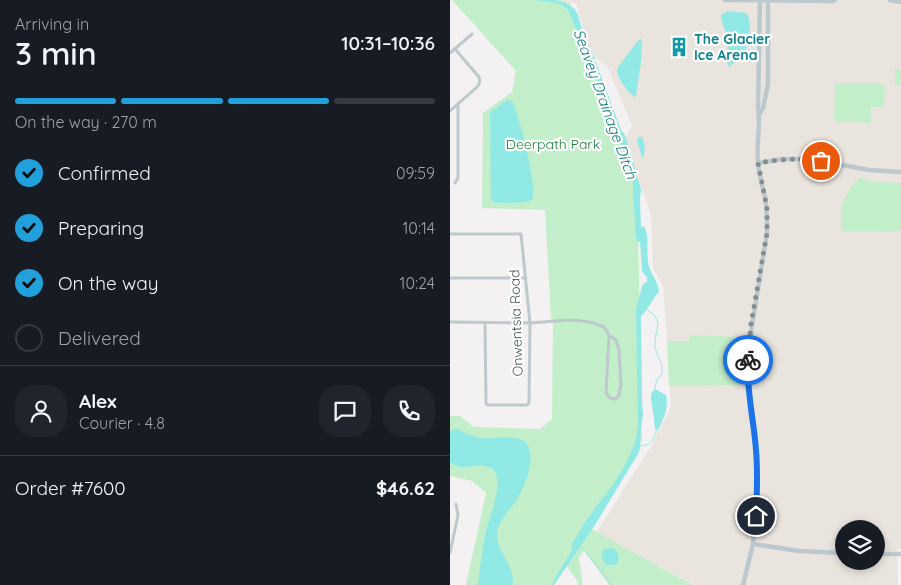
<!DOCTYPE html>
<html lang="en">
<head>
<meta charset="utf-8">
<style>
	:root { --surface:#171b24; --page:#20242c; --text:#f1f3f6; --muted:#9ea1a6; --line:#363941; --accent:#22a0dc }
	body { margin:0; font-family:Quicksand,sans-serif; background:var(--page); color:var(--text); height:100vh; display:flex; flex-direction:column; font-size:19px; white-space:nowrap }
	* { box-sizing:border-box; margin:0 }
	p { font-size:16px; color:var(--muted) }
	.icon { flex:none; width:28px; height:28px; fill:none; stroke:currentColor; stroke-width:2; stroke-linecap:round; stroke-linejoin:round }
	.map { position:relative; flex:1; overflow:hidden }
	.sheet { display:flex; flex-direction:column; background:var(--surface); width:450px }
	.sheet>* { flex:none }
	.controls { position:absolute; left:385px; top:520px; display:grid; gap:10px }
	.controls a { display:grid; place-items:center; width:50px; height:50px; border-radius:50%; background:var(--surface); box-shadow:0 2px 8px #0003; font-size:25px }
	.pin { position:absolute; display:grid; place-items:center; width:42px; height:42px; color:#fff; margin:-21px; border:2px solid #fff; border-radius:50%; box-shadow:0 1px 5px #0007 }
	.courier { position:absolute; display:grid; place-items:center; width:50px; height:50px; margin:-25px; border:4px solid #1a73e8; border-radius:50%; background:#fff; color:#222; box-shadow:0 1px 6px #0007 }
	.head em { font-style:normal; font-weight:600 }
	.head div { display:flex; flex-direction:column-reverse }
	.head { display:flex; align-items:center; justify-content:space-between; height:85px; padding:0 15px }
	h1 { font-size:32px; font-weight:600; line-height:38px }
	.bar { display:grid; grid-template-columns:repeat(4,1fr); gap:8px 5px; align-content:center; height:60px; padding:0 15px }
	.bar i { height:6px; border-radius:4px; background:var(--line) }
	.bar .active { background:var(--accent) }
	.bar p { grid-column:span 4 }
	.line { display:flex; align-items:center; gap:12px; padding:0 15px; border-top:1px solid var(--line) }
	.line div { flex:1 }
	.round { display:grid; place-items:center; flex:none; width:52px; height:52px; border-radius:20px; background:var(--page) }
	ol { padding:0 15px; list-style:none }
	li { display:flex; align-items:center; gap:15px; height:55px }
	li p { margin-inline-start:auto }
	li .icon { padding:5px; border-radius:50%; background:var(--accent); color:#111; stroke-width:4 }
	li:last-child { color:var(--muted) }
	li i { width:28px; height:28px; border:2px solid var(--line); border-radius:50% }
	main { display:flex; flex:1; min-height:0 }
	.map>svg:first-child { display:block }
</style>
</head>
<body>
<main>
<section class="sheet">
<div class="head"><div><h1>3 min</h1><p>Arriving in</p></div><em>10:31–10:36</em></div>
<div class="bar"><i class="active"></i><i class="active"></i><i class="active"></i><i></i><p>On the way · 270 m</p></div>
<ol>
<li><svg class="icon" aria-label="check" viewBox="0 0 24 24"><path d="M5 12l5 5 9-10"/></svg>Confirmed<p>09:59</p></li>
<li><svg class="icon" aria-label="check" viewBox="0 0 24 24"><path d="M5 12l5 5 9-10"/></svg>Preparing<p>10:14</p></li>
<li><svg class="icon" aria-label="check" viewBox="0 0 24 24"><path d="M5 12l5 5 9-10"/></svg>On the way<p>10:24</p></li>
<li><i></i>Delivered</li>
</ol>
<div class="line" style="height:90px"><a class="round"><svg class="icon" aria-label="person" viewBox="0 0 24 24"><circle cx="12" cy="8" r="4"/><path d="M4 21q1-7 8-7t8 7"/></svg></a><div><b>Alex</b><p>Courier · 4.8</p></div><a class="round"><svg class="icon" aria-label="chat" viewBox="0 0 24 24"><path d="M4 5h16v11H9l-5 4z"/></svg></a><a class="round"><svg class="icon" aria-label="phone" viewBox="0 0 24 24"><path d="M5 4h4l2 5-3 2q2 4 5 5l2-3 5 2v4C11 20 4 13 5 4z"/></svg></a></div>
<div class="line" style="height:65px"><div>Order #7600</div><b>$46.62</b></div>
</section>
<div class="map">
<svg width="451" height="585" viewBox="0 0 451 585">
	<rect width="100%" height="100%" fill="#f3f1f1"/>
	<path fill="#eae4de" fill-rule="evenodd" d="M112,0h339v549h-4l1,36h-203l-99,-52 54,-85 21,-41 -3,-59 -5,-61 -10,-19 -2,-54 -27,-73 8,-16 -25,-59 -17,-12 -14,-50zM394,529h32v32h-32z"/>
	<g fill="#c2eec9">
		<polygon points="2,0 110,0 120,3 187,175 192,440 164,489 139,528 243,585 159,585 134,550 129,558 133,585 128,585 127,581 116,565 103,585 16,585 36,493 22,481 0,476 0,416 10,416 24,427 90,429 102,419 103,322 101,318 95,210 32,208 33,113 62,92 66,71"/>
		<rect x="445" y="69" width="6" height="16"/>
		<polygon points="385,83 430,83 431,85 435,85 434,107 421,107 421,118 422,119 419,123 384,121"/>
		<polygon points="410,178 427,182 451,183 451,230 445,232 391,231 391,207 402,184"/>
		<polygon points="240,335 290,337 290,385 219,386 217,341 239,341"/>
	</g>
	<g fill="#91e9e6">
		<path d="M86,0h18l11,3 10,6 3,6 6,21 11,24 26,70 4,5 16,54 -1,11 1,28 3,-2c6,11 2,24 4,36 1,10 10,18 11,30 -7,7 -10,17 -18,24l1,82 1,17 -2,12 -1,21 -2,6 -43,71 -41,60h-3l20,-33 2,-11c4,-5 7,-10 10,-16 21,-31 51,-60 55,-99l-2,-116 6,-24 1,-2 4,-2c1,-7 -3,-6 -5,-11l-2,-29 -3,-1 -1,-3 -3,-45v-16l-48,-127 -17,-40c-9,-9 -20,-8 -32,-10z"/>
		<path d="M277,11l20,2c5,10 3,31 -3,40 -3,5 -11,10 -15,14 -4,-8 -1,-16 -1,-24 -1,-10 -6,-17 -7,-28z"/>
		<path d="M191,39l1,2 -1,21 -5,33 -1,3c-8,-8 -20,-20 -17,-31l20,-26z"/>
		<path d="M57,100l4,1 3,4 12,40 7,39v15c-11,6 -27,3 -38,4l-4,-3 -1,-88z"/>
		<path d="M189,137h3c3,6 4,16 0,22l-5,-20z"/>
		<path d="M205,389l11,6c3,12 -2,24 -8,35h-2l-1,-2c-1,-6 -1,-11 -2,-17 -1,-9 -5,-16 2,-22z"/>
		<path d="M7,429c8,4 16,8 25,9 21,2 53,-10 48,26 -2,14 -8,29 -17,41 -7,9 -16,19 -16,30 0,16 17,29 16,50h-35c2,-17 4,-34 7,-50 2,-14 23,-57 6,-67 -13,-7 -28,5 -41,-6v-31z"/>
		<path d="M162,548c7,3 8,9 5,16l-4,1h-6c-5,-5 -7,-10 -3,-16z"/>
	</g>
	<g fill="none" stroke-linecap="round" stroke-linejoin="round">
		<g stroke="#91e9e6" stroke-width="1">
			<path d="M197,310c18,11 8,18 8,34 0,10 8,17 7,27 0,4 -3,6 -5,10 -1,2 -2,5 -2,8"/>
			<path d="M189,446c14,-1 13,-5 18,-16"/>
			<polyline points="130,545 162,585"/>
			<polyline points="151,572 156,564"/>
		</g>
		<g stroke="#bdc9cd" stroke-width="3">
			<polyline points="0,53 22,34"/>
			<path d="M0,111l26,-23c4,-3 4,-7 3,-11l-24,-28"/>
			<polyline points="5,183 8,178 8,104"/>
			<polyline points="0,234 71,234 80,323 79,403 77,405 38,405 36,404 35,323"/>
			<polyline points="0,278 76,278"/>
			<polyline points="0,322 80,323 118,320 133,321 144,323 154,327 159,335 156,393 160,398 165,399 169,395 171,385 169,350 166,340 159,335"/>
			<polyline points="0,553 8,515 6,504"/>
		</g>
		<g stroke="#bbc9ce" stroke-width="4.5">
			<polyline points="275,0 381,1 385,0"/>
			<polyline points="440,0 451,2"/>
			<polyline points="309,115 313,108 318,84 318,0"/>
			<polyline points="308,163 333,159 357,159 382,163 419,170 451,172"/>
			<polyline points="303,544 349,551 394,553"/>
			<polyline points="426,554 451,554"/>
			<path d="M293,585l10,-41 4,-48 -1,-47 -8,-62 -1,-21 2,-21 18,-112c0,-12 0,-24 -2,-36 -3,-11 -6,-23 -7,-35 -2,-18 3,-37 0,-55l2,-107"/>
		</g>
	</g>
	<g fill="none" stroke-linecap="round" stroke-linejoin="round">
		<path stroke="#848e91" stroke-width="5" stroke-dasharray="0 9" d="M298,360l3,-36 16,-91v-25l-9,-45c21,-4 42,-5 63,-2"/>
		<path stroke="#1a73e8" stroke-width="6" d="M298,360c-2,30 6,60 8,90 2,22 1,44 0,66"/>
	</g>
	<defs>
		<symbol id="building-bare" viewBox="-9 -9 18 18"><path d="M-4-6H4V6H1V3H-1V6H-4ZM-2.5-4.3h1.7v1.8h-1.7ZM.8-4.3h1.7v1.8H.8ZM-2.5-1h1.7V.8h-1.7ZM.8-1h1.7V.8H.8Z" fill="#0f9aa8" stroke="#fff" stroke-width="2.5" paint-order="stroke"/></symbol>
	</defs>
	<g fill-rule="evenodd">
		<use href="#building-bare" x="215" y="33" width="28" height="28"/>
	</g>
	<g text-anchor="middle" stroke-width="4.5" stroke-linejoin="round" paint-order="stroke">
		<g font-size="14" font-weight="bold" fill="#0d838f" stroke="#fff" text-anchor="start">
			<text x="244" y="44">The Glacier<tspan x="244" dy="16">Ice Arena</tspan></text>
		</g>
		<g font-size="14" fill="#1c7d35" stroke="#fff">
			<text x="103" y="149">Deerpath Park</text>
		</g>
		<g font-size="14" fill="#49595e" stroke="#fff">
			<text transform="translate(66 323) rotate(-92)" y="5">Onwentsia Road</text>
		</g>
		<g font-size="15" font-style="italic" fill="#12827e" stroke="#fff">
			<text transform="translate(155 104) rotate(70)" y="5">Seavey Drainage Ditch</text>
		</g>
	</g>
</svg>
<div class="controls">
<a><svg class="icon" aria-label="layers" viewBox="0 0 24 24"><path d="M12 4l9 5-9 5-9-5zM3 14l9 5 9-5"/></svg></a>
</div>
<div class="pin" style="left:371px;top:161px;background:#ea580c"><svg class="icon" aria-label="bag" viewBox="0 0 24 24"><path d="M5 8h14l-1 12H6zM9 8a3 3 0 0 1 6 0"/></svg></div>
<div class="pin" style="left:306px;top:516px;background:#1f2937"><svg class="icon" aria-label="home" viewBox="0 0 24 24"><path d="M3 11l9-7 9 7M6 9v11h12V9"/></svg></div>
<div class="courier" style="left:298px;top:360px"><svg class="icon" aria-label="bike" viewBox="0 0 24 24"><circle cx="6" cy="16" r="4"/><circle cx="18" cy="16" r="4"/><path d="M6 16l4-8h5l3 8M10 8l3 8H6M13 5h3"/></svg></div>
</div>
</main>
</body>
</html>
